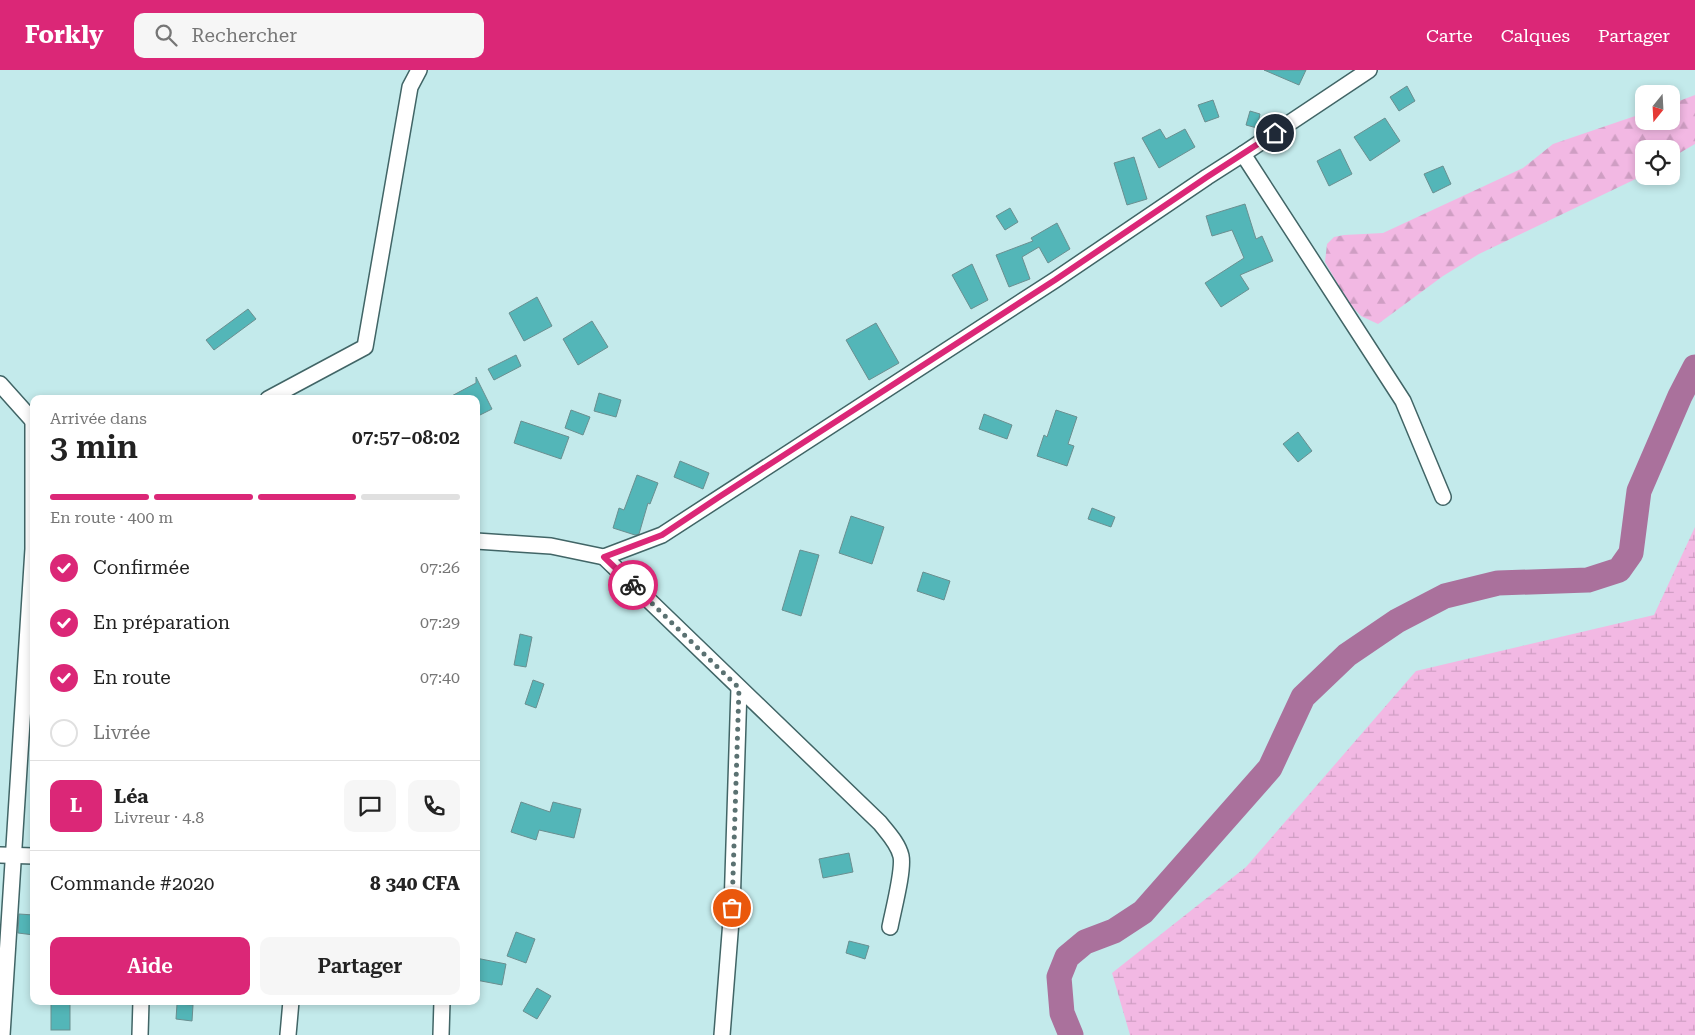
<!DOCTYPE html>
<html lang="fr">
<head>
<meta charset="utf-8">
<style>
	:root { --surface:#fff; --page:#f6f6f6; --text:#222; --muted:#767676; --line:#e0e0e0; --accent:#db2777 }
	body { margin:0; font-family:"Roboto Serif",serif; background:var(--page); color:var(--text); height:100vh; display:flex; flex-direction:column; font-size:19px; white-space:nowrap }
	* { box-sizing:border-box; margin:0 }
	p { font-size:16px; color:var(--muted) }
	.icon { flex:none; width:28px; height:28px; fill:none; stroke:currentColor; stroke-width:2; stroke-linecap:round; stroke-linejoin:round }
	.map { position:relative; flex:1; overflow:hidden }
	.details { position:absolute; left:30px; top:325px; width:450px; height:610px; display:flex; flex-direction:column; background:var(--surface); border-radius:10px; box-shadow:0 2px 8px #0003 }
	.details>* { flex:none }
	.needle { width:32px; rotate:198deg }
	.tools { position:absolute; left:1635px; top:15px; display:grid; gap:10px }
	.tools a { display:grid; place-items:center; width:45px; height:45px; border-radius:10px; background:var(--surface); box-shadow:0 2px 8px #0003; font-size:25px }
	.pin { position:absolute; display:grid; place-items:center; width:42px; height:42px; color:#fff; margin:-21px; border:2px solid #fff; border-radius:50%; box-shadow:0 1px 5px #0007 }
	.courier { position:absolute; display:grid; place-items:center; width:50px; height:50px; margin:-25px; border:4px solid #db2777; border-radius:50%; background:#fff; color:#222; box-shadow:0 1px 6px #0007 }
	.head em { font-style:normal; font-weight:600 }
	.head div { display:flex; flex-direction:column-reverse }
	.head { display:flex; align-items:center; justify-content:space-between; height:85px; padding:0 20px }
	h1 { font-size:32px; font-weight:600; line-height:38px }
	.bar { display:grid; grid-template-columns:repeat(4,1fr); gap:8px 5px; align-content:center; height:60px; padding:0 20px }
	.bar i { height:6px; border-radius:4px; background:var(--line) }
	.bar .active { background:var(--accent) }
	.bar p { grid-column:span 4 }
	.line { display:flex; align-items:center; gap:12px; padding:0 20px; border-top:1px solid var(--line) }
	.line div { flex:1 }
	.round { display:grid; place-items:center; flex:none; width:52px; height:52px; border-radius:10px; background:var(--page) }
	ol { padding:0 20px; list-style:none }
	li { display:flex; align-items:center; gap:15px; height:55px }
	li p { margin-inline-start:auto }
	li .icon { padding:5px; border-radius:50%; background:var(--accent); color:#fff; stroke-width:4 }
	li:last-child { color:var(--muted) }
	li i { width:28px; height:28px; border:2px solid var(--line); border-radius:50% }
	.cta { display:flex; gap:10px; margin-top:auto; padding:10px 20px }
	.cta a { flex:1; height:58px; border-radius:10px; background:var(--accent); color:#fff; font-size:20px; font-weight:600; line-height:58px; text-align:center }
	.cta a+a { background:var(--page); color:var(--text) }
	header { display:flex; align-items:center; gap:30px; box-sizing:border-box; height:70px; padding:0 25px; background:var(--accent); color:#fff }
	header strong { font-size:24px }
	nav { display:flex; gap:28px; margin-inline-start:auto; font-size:18px }
	.search { width:350px; height:45px; background:var(--page); display:flex; align-items:center; gap:12px; box-sizing:border-box; padding:0 18px; border-radius:10px; color:var(--muted); font-size:19px }
	.map>svg:first-child { display:block }
</style>
</head>
<body>
<header>
<strong>Forkly</strong>
<div class="search"><svg class="icon" aria-label="search" viewBox="0 0 24 24"><circle cx="10" cy="10" r="6"/><path d="M15 15l6 6"/></svg>Rechercher</div>
<nav><a>Carte</a><a>Calques</a><a>Partager</a></nav>
</header>
<div class="map">
<svg width="1695" height="965" viewBox="0 0 1695 965">
	<defs>
		<pattern id="forest-firs" width="22" height="20" patternUnits="userSpaceOnUse" patternTransform="scale(1.25)"><rect width="22" height="20" fill="#f2b8e3"/><path d="M5 1l3.5 6h-7zM16 11l3.5 6h-7z" fill="#cf9ec3"/></pattern>
		<pattern id="wetland-marsh" width="20" height="14" patternUnits="userSpaceOnUse" patternTransform="scale(1.25)"><rect width="20" height="14" fill="#f2b8e3"/><path d="M1 5h8M5 5V1M11 12h8M15 12V8" fill="none" stroke="#cf9ec3"/></pattern>
	</defs>
	<rect width="100%" height="100%" fill="#c3eaeb"/>
	<polygon fill="url(#forest-firs)" points="1695,25 1695,74 1671,88 1671,79 1644,79 1644,105 1479,184 1443,206 1378,254 1361,246 1348,232 1325,192 1327,174 1334,167 1344,165 1383,163 1523,98 1553,74 1644,43 1644,51 1671,51 1671,34"/>
	<polygon fill="url(#wetland-marsh)" points="1695,457 1695,965 1130,965 1112,903 1246,797 1416,601 1654,545"/>
	<g fill="none" stroke-linecap="round" stroke-linejoin="round">
		<polyline stroke="#aa719c" stroke-width="25" points="1071,965 1062,943 1059,907 1067,887 1085,872 1114,861 1143,842 1270,698 1303,627 1347,585 1397,551 1445,526 1498,513 1588,510 1619,500 1631,483 1639,421 1680,326 1695,297"/>
	</g>
	<g fill="#53b6b8" stroke="#6a8f90">
		<polygon points="1264,0 1306,0 1299,15"/>
		<polygon points="1407,16 1415,31 1399,41 1390,27"/>
		<polygon points="1213,30 1219,47 1205,52 1198,35"/>
		<polygon points="1250,41 1260,44 1257,58 1246,55"/>
		<polygon points="1385,48 1400,71 1370,91 1354,67"/>
		<polygon points="1160,59 1166,69 1185,59 1195,77 1159,98 1142,68"/>
		<polygon points="1340,79 1352,104 1329,116 1317,91"/>
		<polygon points="1134,87 1147,129 1127,135 1114,93"/>
		<polygon points="1443,96 1451,114 1433,123 1424,104"/>
		<polygon points="1245,134 1256,169 1262,166 1273,191 1240,205 1249,219 1221,237 1205,213 1244,188 1232,160 1212,166 1206,146"/>
		<polygon points="1010,138 1018,152 1005,160 996,146"/>
		<polygon points="1057,153 1070,179 1048,193 1039,177 1022,187 1030,209 1009,217 996,185 1033,171 1031,168"/>
		<polygon points="972,194 988,230 971,239 952,205"/>
		<polygon points="537,227 552,256 524,271 509,243"/>
		<polygon points="248,239 256,249 214,280 206,270"/>
		<polygon points="592,251 608,277 578,295 563,269"/>
		<polygon points="876,253 899,293 869,310 846,270"/>
		<polygon points="516,285 521,296 494,310 488,299"/>
		<polygon points="476,307 492,339 476,347 476,329 446,329 476,313"/>
		<polygon points="599,323 621,330 616,347 594,341"/>
		<polygon points="571,340 590,347 583,365 565,358"/>
		<polygon points="1056,340 1077,347 1068,374 1074,376 1067,396 1037,386 1044,365 1047,367"/>
		<polygon points="984,344 1012,355 1007,369 979,359"/>
		<polygon points="521,351 569,367 561,389 514,373"/>
		<polygon points="1298,362 1312,381 1298,392 1283,374"/>
		<polygon points="680,391 709,403 703,419 674,407"/>
		<polygon points="637,405 658,413 650,434 648,433 639,464 635,465 613,458 619,438 624,440"/>
		<polygon points="1092,438 1115,447 1111,457 1088,449"/>
		<polygon points="851,446 884,457 872,494 839,483"/>
		<polygon points="800,480 819,485 801,546 782,540"/>
		<polygon points="923,502 950,511 944,530 917,521"/>
		<polygon points="520,564 532,567 526,597 514,595"/>
		<polygon points="533,610 544,614 536,638 525,634"/>
		<polygon points="521,732 550,742 553,732 581,739 574,768 539,760 536,770 511,762"/>
		<polygon points="849,783 853,802 823,808 819,789"/>
		<polygon points="19,844 34,845 34,865 18,863"/>
		<polygon points="516,862 535,869 526,893 507,886"/>
		<polygon points="849,871 869,876 865,889 846,883"/>
		<polygon points="476,888 506,894 502,915 476,910"/>
		<polygon points="537,918 551,926 537,949 523,941"/>
		<rect x="51" y="931" width="19" height="29"/>
		<polygon points="177,934 193,935 192,951 176,949"/>
	</g>
	<g fill="none" stroke-linecap="round" stroke-linejoin="round">
		<defs>
			<g id="street">
				<polyline points="1243,84 1403,331 1443,427"/>
				<polyline points="0,314 34,352"/>
				<polyline points="268,329 365,277 410,17 419,0"/>
				<polyline points="476,471 551,476 604,487 662,465 1055,210 1207,107 1243,84 1369,0"/>
				<path d="M604,487l276,266c7,9 18,20 21,33 3,14 -8,55 -11,71"/>
				<polyline points="0,785 34,786"/>
				<polyline points="2,965 33,479 33,352"/>
				<polyline points="140,965 141,931"/>
				<polyline points="288,965 291,931"/>
				<polyline points="441,965 442,931"/>
				<polyline points="722,965 732,838 739,618"/>
			</g>
		</defs>
		<use href="#street" stroke="#416566" stroke-width="18"/>
		<use href="#street" stroke="#fff" stroke-width="15"/>
	</g>
	<g fill="none" stroke-linecap="round" stroke-linejoin="round">
		<polyline stroke="#5a7171" stroke-width="5" stroke-dasharray="0 9" points="633,515 739,618 732,838"/>
		<polyline stroke="#db2777" stroke-width="6" points="633,515 604,487 662,465 719,427 1055,210 1207,107 1275,63"/>
	</g>
</svg>
<div class="tools">
<a><svg class="needle" viewBox="-14 -14 28 28"><path d="M0-13l5 13h-10z" fill="#e53935"/><path d="M0 13l5-13h-10z" fill="#767676"/></svg></a>
<a><svg class="icon" aria-label="locate" viewBox="0 0 24 24"><circle cx="12" cy="12" r="6"/><path d="M12 2v4M12 18v4M2 12h4M18 12h4"/></svg></a>
</div>
<div class="pin" style="left:732px;top:838px;background:#ea580c"><svg class="icon" aria-label="bag" viewBox="0 0 24 24"><path d="M5 8h14l-1 12H6zM9 8a3 3 0 0 1 6 0"/></svg></div>
<div class="pin" style="left:1275px;top:63px;background:#1f2937"><svg class="icon" aria-label="home" viewBox="0 0 24 24"><path d="M3 11l9-7 9 7M6 9v11h12V9"/></svg></div>
<div class="courier" style="left:633px;top:515px"><svg class="icon" aria-label="bike" viewBox="0 0 24 24"><circle cx="6" cy="16" r="4"/><circle cx="18" cy="16" r="4"/><path d="M6 16l4-8h5l3 8M10 8l3 8H6M13 5h3"/></svg></div>
<section class="details">
<div class="head"><div><h1>3 min</h1><p>Arrivée dans</p></div><em>07:57–08:02</em></div>
<div class="bar"><i class="active"></i><i class="active"></i><i class="active"></i><i></i><p>En route · 400 m</p></div>
<ol>
<li><svg class="icon" aria-label="check" viewBox="0 0 24 24"><path d="M5 12l5 5 9-10"/></svg>Confirmée<p>07:26</p></li>
<li><svg class="icon" aria-label="check" viewBox="0 0 24 24"><path d="M5 12l5 5 9-10"/></svg>En préparation<p>07:29</p></li>
<li><svg class="icon" aria-label="check" viewBox="0 0 24 24"><path d="M5 12l5 5 9-10"/></svg>En route<p>07:40</p></li>
<li><i></i>Livrée</li>
</ol>
<div class="line" style="height:90px"><b class="round" style="background:var(--accent);color:#fff">L</b><div><b>Léa</b><p>Livreur · 4.8</p></div><a class="round"><svg class="icon" aria-label="chat" viewBox="0 0 24 24"><path d="M4 5h16v11H9l-5 4z"/></svg></a><a class="round"><svg class="icon" aria-label="phone" viewBox="0 0 24 24"><path d="M5 4h4l2 5-3 2q2 4 5 5l2-3 5 2v4C11 20 4 13 5 4z"/></svg></a></div>
<div class="line" style="height:65px"><div>Commande #2020</div><b>8 340 CFA</b></div>
<div class="cta"><a>Aide</a><a>Partager</a></div>
</section>
</div>
</body>
</html>
